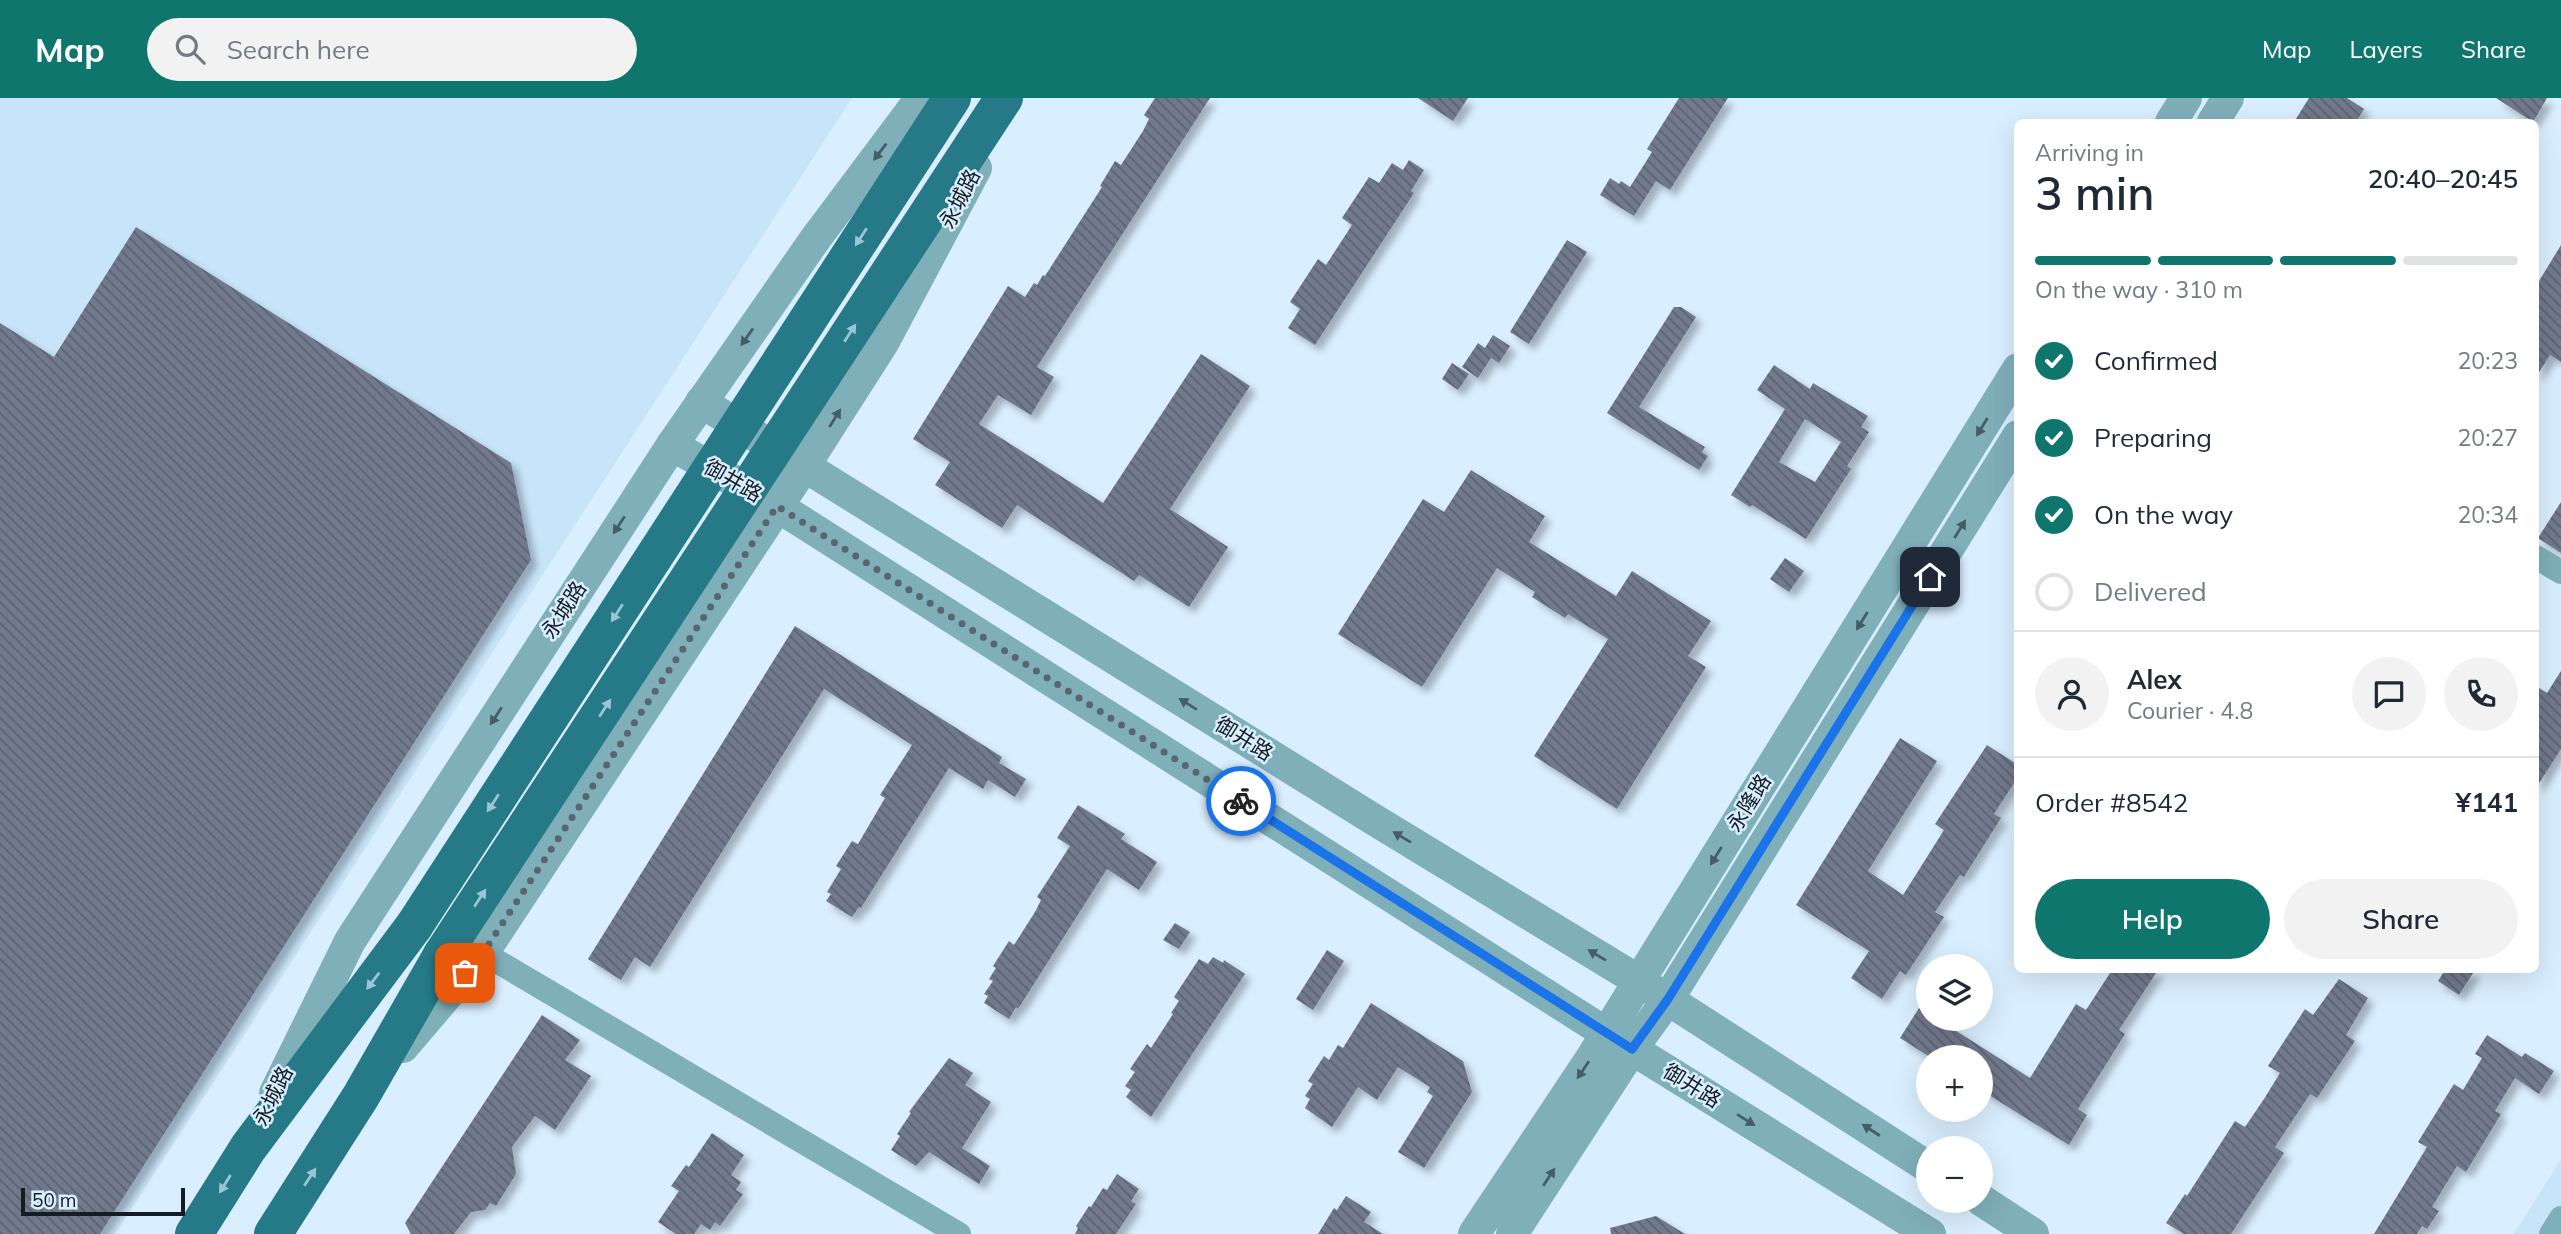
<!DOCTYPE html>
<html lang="en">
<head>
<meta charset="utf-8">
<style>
	:root { --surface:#fff; --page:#f2f2f3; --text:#1f2937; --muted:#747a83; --line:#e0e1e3; --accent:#0f766e }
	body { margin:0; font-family:Mulish,"Noto Sans SC",sans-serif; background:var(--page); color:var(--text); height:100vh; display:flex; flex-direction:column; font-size:26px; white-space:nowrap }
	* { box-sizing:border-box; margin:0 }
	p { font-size:23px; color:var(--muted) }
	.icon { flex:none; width:38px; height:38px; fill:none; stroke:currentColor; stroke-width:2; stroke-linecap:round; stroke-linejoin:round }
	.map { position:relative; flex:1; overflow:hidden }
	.side { position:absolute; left:2014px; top:21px; width:525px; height:854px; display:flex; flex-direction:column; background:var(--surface); border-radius:10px; box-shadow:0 7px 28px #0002 }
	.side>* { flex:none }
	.controls { position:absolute; left:1916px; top:856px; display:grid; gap:14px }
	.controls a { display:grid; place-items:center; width:77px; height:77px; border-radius:50%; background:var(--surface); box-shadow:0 7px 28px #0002; font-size:35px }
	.scale { position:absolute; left:21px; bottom:18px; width:164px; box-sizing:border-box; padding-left:7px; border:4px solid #151c22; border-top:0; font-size:19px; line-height:24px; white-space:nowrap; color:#151c22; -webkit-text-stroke:5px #d9eefe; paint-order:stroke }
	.pin { position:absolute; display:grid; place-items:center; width:60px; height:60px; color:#fff; margin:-30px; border-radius:14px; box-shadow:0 4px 10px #0006 }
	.courier { position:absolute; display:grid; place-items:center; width:70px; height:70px; margin:-35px; border:5px solid #1a73e8; border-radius:50%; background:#fff; color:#222; box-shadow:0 2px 9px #0007 }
	.headline em { font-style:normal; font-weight:600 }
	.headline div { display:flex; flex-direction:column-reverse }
	.headline { display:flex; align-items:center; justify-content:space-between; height:119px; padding:0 21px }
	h1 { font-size:46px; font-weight:600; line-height:52px }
	.bar { display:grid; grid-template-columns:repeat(4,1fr); gap:10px 7px; align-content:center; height:84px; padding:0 21px }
	.bar i { height:9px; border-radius:5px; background:var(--line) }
	.bar .on { background:var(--accent) }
	.bar p { grid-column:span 4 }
	.line { display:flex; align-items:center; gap:18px; padding:0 21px; border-top:2px solid var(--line) }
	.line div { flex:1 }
	.round { display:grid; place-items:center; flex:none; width:74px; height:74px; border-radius:37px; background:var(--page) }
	ol { padding:0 21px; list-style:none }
	li { display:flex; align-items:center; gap:21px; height:77px }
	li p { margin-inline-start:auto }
	li .icon { padding:7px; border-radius:50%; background:var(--accent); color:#fff; stroke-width:4 }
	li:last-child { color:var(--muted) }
	li i { width:38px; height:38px; border:4px solid var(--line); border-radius:50% }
	.button { display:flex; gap:14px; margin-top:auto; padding:14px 21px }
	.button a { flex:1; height:80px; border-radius:42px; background:var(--accent); color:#fff; font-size:28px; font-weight:600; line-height:80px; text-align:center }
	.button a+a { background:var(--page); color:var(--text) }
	header { display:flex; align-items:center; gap:42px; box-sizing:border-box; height:98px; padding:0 35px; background:var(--accent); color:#fff }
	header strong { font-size:33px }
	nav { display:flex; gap:38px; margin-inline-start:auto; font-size:24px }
	.search { width:490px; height:63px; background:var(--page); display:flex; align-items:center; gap:18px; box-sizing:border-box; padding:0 24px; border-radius:38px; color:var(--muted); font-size:26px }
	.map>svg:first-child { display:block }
</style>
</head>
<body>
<header>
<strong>Map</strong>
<div class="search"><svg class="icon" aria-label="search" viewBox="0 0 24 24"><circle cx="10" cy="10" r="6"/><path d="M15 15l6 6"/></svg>Search here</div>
<nav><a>Map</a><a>Layers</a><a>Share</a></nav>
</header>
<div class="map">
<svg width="2561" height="1136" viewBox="0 0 2561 1136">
	<defs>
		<pattern id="building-back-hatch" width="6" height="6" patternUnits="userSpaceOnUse" patternTransform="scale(1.75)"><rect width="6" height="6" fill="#71798c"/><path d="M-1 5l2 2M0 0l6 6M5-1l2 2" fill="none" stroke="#5c6272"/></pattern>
		<filter id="shadow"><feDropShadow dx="6" dy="6" stdDeviation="3.5" flood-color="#0004"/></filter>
	</defs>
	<rect width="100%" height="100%" fill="#d9eefe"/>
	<g fill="#c8e4f9">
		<polygon points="0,0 852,0 115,1136 0,1136"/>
		<polygon points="2561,1061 2561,1136 2514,1136"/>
	</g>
	<g fill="url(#building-back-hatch)" fill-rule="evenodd" filter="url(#shadow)">
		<polygon points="1155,0 1210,0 1037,269 1054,279 1031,317 998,297 979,326 1103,405 1201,256 1250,288 1170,411 1228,449 1189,509 1139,477 1134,483 1017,407 1002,430 935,387 950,364 913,341 1008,188 1025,199 1034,185 1037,187 1043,177 1045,178 1102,89 1100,88 1115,63 1121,67 1143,33 1149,21 1144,17"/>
		<polygon points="1418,0 1468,0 1453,23"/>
		<polygon points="1679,0 1728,0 1670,92 1656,83 1634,118 1600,97 1610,80 1619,86 1621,83 1630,89 1652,54 1647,51"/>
		<polygon points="2309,0 2347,0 2364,11 2356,24 2294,24"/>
		<polygon points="2496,0 2547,0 2533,24"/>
		<polygon points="1409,62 1424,72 1411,93 1414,95 1315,247 1288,230 1300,211 1290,204 1318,161 1326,167 1352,127 1342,120 1369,79 1379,85 1392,65 1403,72"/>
		<polygon points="136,129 511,365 531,462 100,1136 0,1136 0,225 54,259"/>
		<polygon points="1567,142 1587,154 1529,246 1510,234"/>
		<polygon points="2561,147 2561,264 2550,257 2536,279 2536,188"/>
		<polygon points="1674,209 1681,209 1696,219 1639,309 1705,349 1702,354 1708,358 1699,372 1607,315"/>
		<polygon points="1493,237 1510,248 1499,265 1491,260 1478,280 1462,269 1478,245 1485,250"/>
		<polygon points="1452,265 1469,276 1458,292 1442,281"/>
		<path d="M1774,267l36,24 3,-6 55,33 -7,11 8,5 -22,34 4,3 -45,70 -54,-34 -2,2 -19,-12 54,-86 -28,-19zM1805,321l36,23 -26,40 -36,-20z"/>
		<polygon points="1471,372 1545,418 1529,444 1616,498 1632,473 1711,523 1688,558 1706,569 1617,711 1534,658 1608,541 1568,516 1565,520 1532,499 1535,494 1497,470 1422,589 1338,536 1423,401 1444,414"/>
		<polygon points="2561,404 2561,455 2538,440"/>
		<polygon points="1785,460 1804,473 1789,494 1770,481"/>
		<polygon points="795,528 1002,659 999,665 1026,681 1015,699 988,682 983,691 949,670 861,810 859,809 852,819 826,803 831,796 827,794 841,771 836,768 852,743 858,746 885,700 880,697 912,647 824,591 650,869 635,859 621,882 588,861"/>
		<polygon points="2561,573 2561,651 2536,690 2536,588 2547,595"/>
		<polygon points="1900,640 1937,663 1868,773 1903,797 1944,732 1935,726 1987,647 2018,667 2018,679 1994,716 2001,720 1964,779 1960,777 1935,814 1944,819 1906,877 1900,873 1882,901 1851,880 1869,853 1796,807"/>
		<polygon points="1078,707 1125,736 1121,741 1157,764 1139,792 1107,771 1018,911 1016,909 1009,921 984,905 988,898 984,896 993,883 989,881 996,870 993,868 1009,843 1014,847 1035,814 1041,802 1037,799 1070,748 1057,740"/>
		<polygon points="1175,825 1190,834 1179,851 1163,842"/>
		<polygon points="1327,852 1344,863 1313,912 1296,901"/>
		<polygon points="1213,859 1223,865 1224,862 1245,876 1151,1019 1126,999 1131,992 1125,988 1135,974 1130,971 1147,946 1151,950 1173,916 1171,915 1179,903 1174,899 1199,861 1208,866"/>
		<polygon points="2112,872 2158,872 2119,932 2125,936 2078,1011 2087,1017 2069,1047 1981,992 1981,959 1930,959 1900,940 1919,910 1928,916 1928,920 1936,920 2030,980 2076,906 2086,912"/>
		<polygon points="2445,872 2475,872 2459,897 2438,883"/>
		<polygon points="2339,881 2368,900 2346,937 2355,943 2317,1000 2310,996 2275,1049 2284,1055 2231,1136 2184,1136 2166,1125 2185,1096 2187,1098 2235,1023 2245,1029 2264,1001 2280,975 2268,968 2305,911 2313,917"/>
		<polygon points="1371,905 1463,963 1472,994 1424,1070 1398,1054 1433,998 1427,994 1430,989 1398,969 1377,1002 1358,989 1332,1029 1305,1010 1310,1001 1305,998 1313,986 1308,983 1324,958 1329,962 1338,947 1343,950"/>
		<polygon points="542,917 580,942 565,962 591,978 555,1032 535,1018 512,1049 516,1076 496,1108 490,1105 485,1112 471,1114 454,1136 411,1136 405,1125"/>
		<polygon points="2487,937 2522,959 2525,955 2554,973 2539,996 2515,980 2495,1013 2501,1016 2466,1074 2457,1068 2432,1109 2439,1113 2427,1131 2422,1128 2417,1136 2374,1136 2427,1049 2418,1044 2444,1002 2454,986 2463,992 2482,960 2475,956"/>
		<polygon points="949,960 973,975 965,987 991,1004 962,1050 990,1068 979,1086 929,1054 916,1068 891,1052 900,1038 897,1036 911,1015 909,1014"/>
		<polygon points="712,1035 744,1057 731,1077 741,1084 736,1092 743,1096 720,1128 715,1124 710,1132 701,1126 694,1136 676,1136 658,1124 679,1093 671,1088 686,1067 689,1069"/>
		<polygon points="1117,1076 1139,1091 1131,1103 1136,1106 1116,1136 1075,1136 1078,1130 1076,1128 1089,1108 1091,1109 1103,1090 1107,1092"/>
		<polygon points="1346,1098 1371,1114 1364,1124 1383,1136 1318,1136 1334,1110 1337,1112"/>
		<polygon points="1656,1118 1685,1136 1611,1136 1610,1130"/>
	</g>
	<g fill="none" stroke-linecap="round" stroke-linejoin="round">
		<g stroke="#7fafb9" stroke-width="24">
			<polyline points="2536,459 2561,474"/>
			<polyline points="483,855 959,1136"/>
			<polyline points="2551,1136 2561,1120"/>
		</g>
		<g stroke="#7fafb9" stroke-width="32">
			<polyline points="2171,24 2186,0"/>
			<polyline points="2213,24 2228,0"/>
			<polyline points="701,304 1373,721 1639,883 1928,1069"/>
			<polyline points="672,347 777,408 1606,935 1930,1136"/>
			<polyline points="403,949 483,855 805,367 883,245 976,70"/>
			<polyline points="275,995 350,843 672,347 816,140 921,0"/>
			<polyline points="1981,1102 2033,1136"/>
			<polyline points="1474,1136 1592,959 2018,271"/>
			<polyline points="1512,1136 1632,951 1668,901 2018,338"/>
		</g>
		<g stroke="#267987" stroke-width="38">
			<polyline points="194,1136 248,1050 414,828"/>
			<polyline points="273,1136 361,998 442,857"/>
		</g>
		<g stroke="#267987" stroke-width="38">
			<polyline points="414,828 952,0"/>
			<polyline points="442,857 1004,0"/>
		</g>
	</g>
	<defs><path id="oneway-solid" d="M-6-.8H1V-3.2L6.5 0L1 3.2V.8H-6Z" transform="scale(1.75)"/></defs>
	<g fill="#455e66">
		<use href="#oneway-solid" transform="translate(880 54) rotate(127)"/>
		<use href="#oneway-solid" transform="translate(747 239) rotate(125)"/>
		<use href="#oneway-solid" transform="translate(835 320) rotate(-58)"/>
		<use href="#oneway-solid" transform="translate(1982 329) rotate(122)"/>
		<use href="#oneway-solid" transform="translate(619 427) rotate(123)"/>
		<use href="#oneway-solid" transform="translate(1960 431) rotate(-58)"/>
		<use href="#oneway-solid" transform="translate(1862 523) rotate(122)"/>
		<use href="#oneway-solid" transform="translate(1188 606) rotate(-148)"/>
		<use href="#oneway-solid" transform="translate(496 618) rotate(123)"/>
		<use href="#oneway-solid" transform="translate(1402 739) rotate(-149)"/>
		<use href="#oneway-solid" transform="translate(1716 758) rotate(122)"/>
		<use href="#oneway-solid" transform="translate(1597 857) rotate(-149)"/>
		<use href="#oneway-solid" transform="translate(1583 972) rotate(124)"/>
		<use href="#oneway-solid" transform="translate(1746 1022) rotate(32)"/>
		<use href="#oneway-solid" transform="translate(1871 1032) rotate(-147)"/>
		<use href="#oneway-solid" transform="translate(1549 1079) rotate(-57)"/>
	</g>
	<g fill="#9ac5d4">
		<use href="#oneway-solid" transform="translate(861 139) rotate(123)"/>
		<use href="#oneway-solid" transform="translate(850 235) rotate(-57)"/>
		<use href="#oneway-solid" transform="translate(617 515) rotate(123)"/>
		<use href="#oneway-solid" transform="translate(605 610) rotate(-57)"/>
		<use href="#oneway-solid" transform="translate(493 705) rotate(123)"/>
		<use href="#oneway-solid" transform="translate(480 800) rotate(-57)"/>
		<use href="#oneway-solid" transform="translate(373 883) rotate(127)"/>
		<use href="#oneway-solid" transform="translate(310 1079) rotate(-57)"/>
		<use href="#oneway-solid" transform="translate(225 1086) rotate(122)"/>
	</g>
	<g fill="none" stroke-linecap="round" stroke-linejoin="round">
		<polyline stroke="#5a666f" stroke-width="7" stroke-dasharray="0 12.6" points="465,875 483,855 777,408 1241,703"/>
		<polyline stroke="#1a73e8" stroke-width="9" points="1241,703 1632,951 1668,901 1930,479"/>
	</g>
	<g text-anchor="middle" stroke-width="5" stroke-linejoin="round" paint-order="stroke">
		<g font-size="21" fill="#151c22" stroke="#d9eefe">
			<text transform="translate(960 101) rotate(-63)" y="7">永城路</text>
			<text transform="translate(733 383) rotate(30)" y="7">御井路</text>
			<text transform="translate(564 512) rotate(-57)" y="7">永城路</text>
			<text transform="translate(1244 641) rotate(32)" y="7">御井路</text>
			<text transform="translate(1749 705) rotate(-58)" y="7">永隆路</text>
			<text transform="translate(1692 988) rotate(32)" y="7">御井路</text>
			<text transform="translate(273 998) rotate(-64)" y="7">永城路</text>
		</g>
	</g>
</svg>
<div class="controls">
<a><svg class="icon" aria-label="layers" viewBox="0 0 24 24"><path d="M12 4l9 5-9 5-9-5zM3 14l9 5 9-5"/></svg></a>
<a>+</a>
<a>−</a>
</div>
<div class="scale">50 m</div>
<div class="pin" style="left:465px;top:875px;background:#ea580c"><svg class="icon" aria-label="bag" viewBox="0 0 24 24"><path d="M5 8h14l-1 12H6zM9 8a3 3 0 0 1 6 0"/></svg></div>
<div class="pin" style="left:1930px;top:479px;background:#1f2937"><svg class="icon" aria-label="home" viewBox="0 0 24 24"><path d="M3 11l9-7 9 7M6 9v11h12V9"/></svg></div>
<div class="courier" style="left:1241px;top:703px"><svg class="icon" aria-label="bike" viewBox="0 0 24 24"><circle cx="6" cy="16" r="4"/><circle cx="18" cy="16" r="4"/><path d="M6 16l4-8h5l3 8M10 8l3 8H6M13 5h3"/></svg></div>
<section class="side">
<div class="headline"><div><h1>3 min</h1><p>Arriving in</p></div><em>20:40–20:45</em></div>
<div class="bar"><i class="on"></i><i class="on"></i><i class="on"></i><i></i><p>On the way · 310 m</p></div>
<ol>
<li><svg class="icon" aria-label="check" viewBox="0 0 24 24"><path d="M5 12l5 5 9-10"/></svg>Confirmed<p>20:23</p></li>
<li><svg class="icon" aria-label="check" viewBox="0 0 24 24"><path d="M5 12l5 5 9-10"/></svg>Preparing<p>20:27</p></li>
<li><svg class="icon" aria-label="check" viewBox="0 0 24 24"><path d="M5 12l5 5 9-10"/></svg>On the way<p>20:34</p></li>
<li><i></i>Delivered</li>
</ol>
<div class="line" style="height:126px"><a class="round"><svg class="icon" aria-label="person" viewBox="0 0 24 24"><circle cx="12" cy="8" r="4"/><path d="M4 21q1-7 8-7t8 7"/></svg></a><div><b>Alex</b><p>Courier · 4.8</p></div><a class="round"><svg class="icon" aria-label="chat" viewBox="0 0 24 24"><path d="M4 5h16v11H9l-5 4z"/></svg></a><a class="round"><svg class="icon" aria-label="phone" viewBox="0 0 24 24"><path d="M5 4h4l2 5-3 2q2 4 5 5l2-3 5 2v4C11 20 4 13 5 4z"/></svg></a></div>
<div class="line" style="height:91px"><div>Order #8542</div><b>¥141</b></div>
<div class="button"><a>Help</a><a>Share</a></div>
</section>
</div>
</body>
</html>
